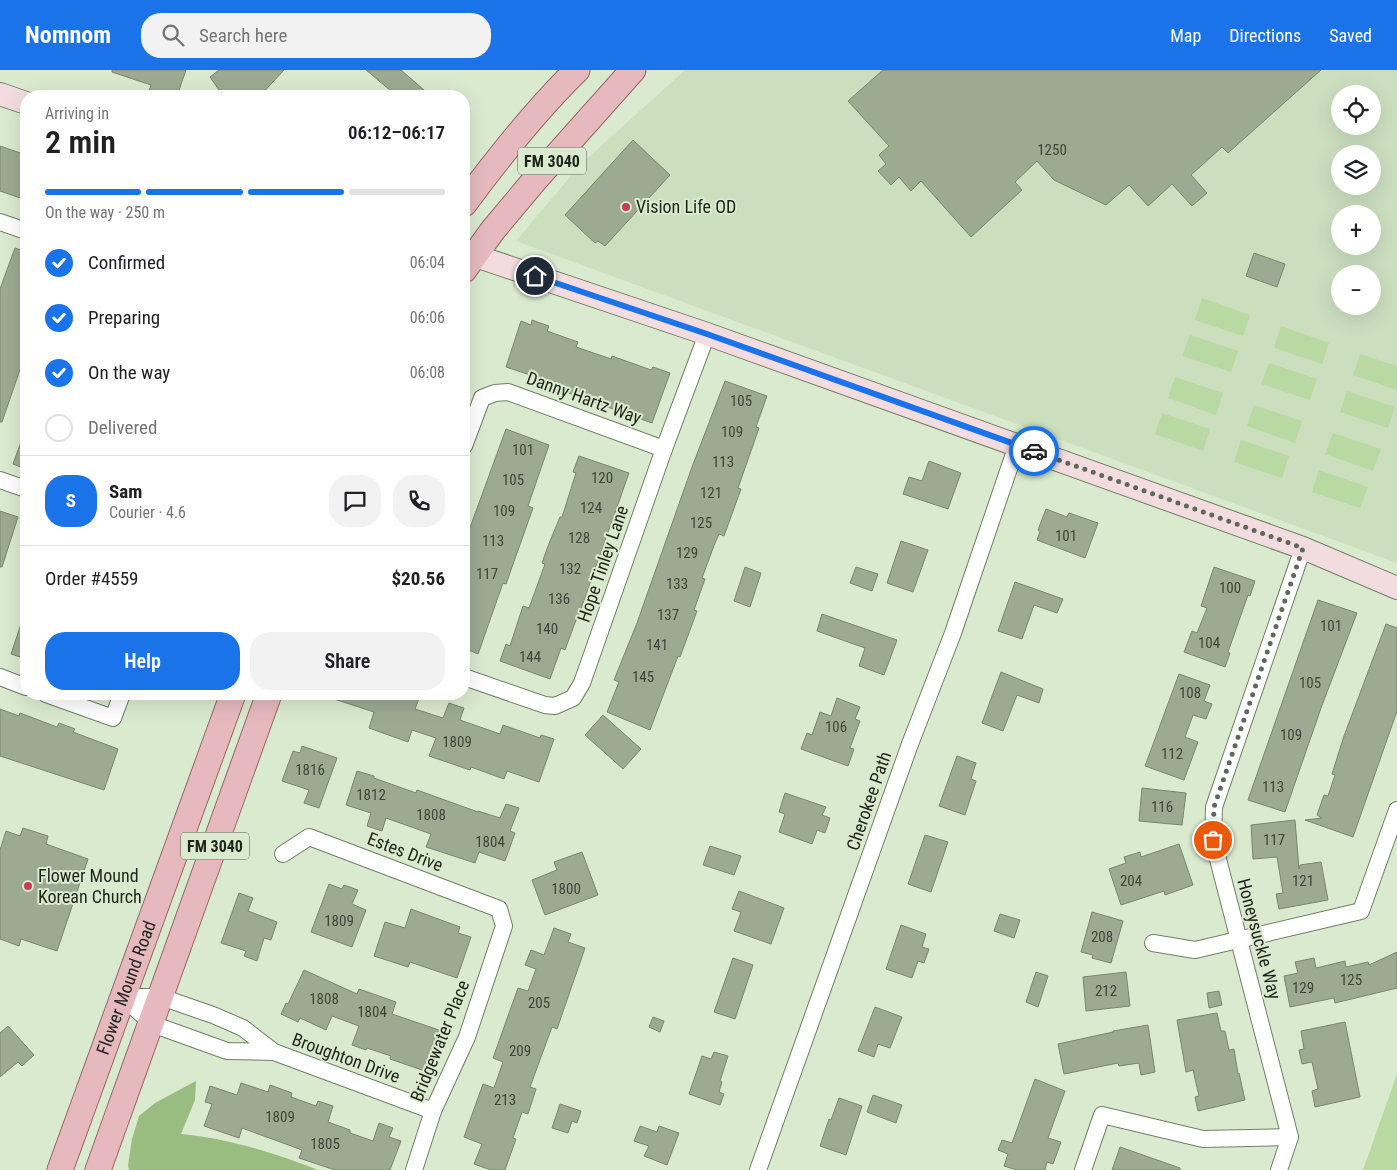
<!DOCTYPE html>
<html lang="en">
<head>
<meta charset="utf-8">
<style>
	:root { --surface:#fff; --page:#f2f2f2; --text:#202124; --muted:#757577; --line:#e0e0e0; --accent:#1a73e8 }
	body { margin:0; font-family:"Roboto Condensed",sans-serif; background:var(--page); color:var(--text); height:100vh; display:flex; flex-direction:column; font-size:19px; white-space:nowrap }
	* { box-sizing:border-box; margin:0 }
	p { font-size:16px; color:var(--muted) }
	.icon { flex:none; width:28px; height:28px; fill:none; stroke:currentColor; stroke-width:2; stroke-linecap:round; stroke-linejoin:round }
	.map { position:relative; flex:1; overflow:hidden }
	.drawer { position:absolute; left:20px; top:20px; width:450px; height:610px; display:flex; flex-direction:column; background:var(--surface); border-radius:20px; box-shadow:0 5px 20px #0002 }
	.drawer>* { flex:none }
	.controls { position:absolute; left:1331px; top:15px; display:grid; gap:10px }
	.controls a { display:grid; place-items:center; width:50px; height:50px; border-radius:50%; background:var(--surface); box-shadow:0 5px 20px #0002; font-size:25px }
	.pin { position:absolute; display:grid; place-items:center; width:42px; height:42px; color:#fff; margin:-21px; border:2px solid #fff; border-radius:50%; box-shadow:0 1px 5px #0007 }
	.courier { position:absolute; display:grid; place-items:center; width:50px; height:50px; margin:-25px; border:4px solid #1a73e8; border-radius:50%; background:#fff; color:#222; box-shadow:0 1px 6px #0007 }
	.headline em { font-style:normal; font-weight:600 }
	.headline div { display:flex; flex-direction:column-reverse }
	.headline { display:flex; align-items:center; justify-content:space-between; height:85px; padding:0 25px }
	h1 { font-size:32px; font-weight:600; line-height:38px }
	.bar { display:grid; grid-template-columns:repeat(4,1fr); gap:8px 5px; align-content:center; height:60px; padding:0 25px }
	.bar i { height:6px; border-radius:4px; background:var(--line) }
	.bar .selected { background:var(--accent) }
	.bar p { grid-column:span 4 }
	.line { display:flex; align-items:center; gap:12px; padding:0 25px; border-top:1px solid var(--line) }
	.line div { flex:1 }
	.round { display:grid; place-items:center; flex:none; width:52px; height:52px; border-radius:20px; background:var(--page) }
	ol { padding:0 25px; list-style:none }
	li { display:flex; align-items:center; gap:15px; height:55px }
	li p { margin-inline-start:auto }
	li .icon { padding:5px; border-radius:50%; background:var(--accent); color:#fff; stroke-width:4 }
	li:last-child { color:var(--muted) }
	li i { width:28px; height:28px; border:2px solid var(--line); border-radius:50% }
	.button { display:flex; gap:10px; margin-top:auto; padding:10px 25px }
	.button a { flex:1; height:58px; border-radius:20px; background:var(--accent); color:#fff; font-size:20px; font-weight:600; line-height:58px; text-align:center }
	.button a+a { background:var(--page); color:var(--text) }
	header { display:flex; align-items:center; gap:30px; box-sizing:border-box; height:70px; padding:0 25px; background:var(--accent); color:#fff }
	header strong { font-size:24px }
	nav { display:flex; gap:28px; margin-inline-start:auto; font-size:18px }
	.search { width:350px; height:45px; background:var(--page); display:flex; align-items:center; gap:12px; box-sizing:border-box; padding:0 18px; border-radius:20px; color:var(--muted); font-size:19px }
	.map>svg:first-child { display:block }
</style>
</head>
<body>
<header>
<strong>Nomnom</strong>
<div class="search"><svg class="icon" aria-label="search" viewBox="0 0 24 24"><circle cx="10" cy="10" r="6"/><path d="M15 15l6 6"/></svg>Search here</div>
<nav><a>Map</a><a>Directions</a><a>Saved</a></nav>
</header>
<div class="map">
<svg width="1397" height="1100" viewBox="0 0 1397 1100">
	<rect width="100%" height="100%" fill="#daeacf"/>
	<path fill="#cbdfbf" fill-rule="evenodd" d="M685,0h712v493l-881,-322 65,-77zM1340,24h32v32h-32zM1340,84h32v32h-32zM1340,144h32v32h-32zM1340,204h32v32h-32z"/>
	<g fill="#b8d9a2">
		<polygon points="1202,228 1250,245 1243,266 1195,250"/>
		<polygon points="1281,256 1329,273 1322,294 1274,278"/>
		<polygon points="1190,265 1238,281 1231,302 1182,286"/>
		<polygon points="1360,284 1397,296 1397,320 1353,305"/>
		<polygon points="1269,293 1317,309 1310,330 1261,314"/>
		<polygon points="1175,307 1223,323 1216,345 1168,328"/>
		<polygon points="1347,321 1395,337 1388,358 1340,342"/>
		<polygon points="1254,335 1302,351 1295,373 1247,356"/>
		<polygon points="1162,343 1210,359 1203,381 1155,364"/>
		<polygon points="1333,363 1381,379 1373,401 1325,384"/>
		<polygon points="1241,370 1289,386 1282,408 1234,392"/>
		<polygon points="1319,400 1368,417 1360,438 1312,422"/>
		<polygon points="1397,1004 1397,1100 1363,1100"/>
	</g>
	<path fill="#99bd80" d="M196,1011l-1,19 -14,34c46,4 94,19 137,36h-189l-1,-5 4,-26 7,-23 16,-13z"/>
	<g fill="#9baa91" stroke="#78866e">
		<polygon points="112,0 186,0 177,26 165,26 149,21 151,15 112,2"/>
		<polygon points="219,0 284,0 260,26 223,26 210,7"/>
		<polygon points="366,0 401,0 431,26 397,26"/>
		<polygon points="883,0 1321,0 1228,83 1222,77 1191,105 1207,123 1192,136 1172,114 1148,136 1129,115 1106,135 1054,110 1037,91 1015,112 1022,120 971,167 921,111 911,121 899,107 891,115 878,101 886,94 879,85 889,76 848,31"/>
		<polygon points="633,70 670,105 605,176 598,171 595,173 565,145"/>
		<polygon points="0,76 26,85 26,130 0,121"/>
		<polygon points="15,178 26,182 26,282 2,352 0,352 0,219"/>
		<polygon points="1254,183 1285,194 1277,217 1246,206"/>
		<polygon points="532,250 549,256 547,261 578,272 576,277 611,289 612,286 651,300 653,297 670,303 652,353 535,311 536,307 506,297 521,251 531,255"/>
		<polygon points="725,311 767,326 756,357 759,358 738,418 741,419 724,466 719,464 715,473 702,508 705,509 694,540 697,541 680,587 678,586 650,660 607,642 619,612 614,610 637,553 692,397"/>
		<polygon points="506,359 549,375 528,436 533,438 506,514 503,513 478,584 464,578 464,474"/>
		<polygon points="25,361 26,361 26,399 13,394"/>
		<polygon points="579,386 629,403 577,550 576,550 565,580 561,578 550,609 500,591 506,574 510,576 523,536 529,538 545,494 542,493 548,476 560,447 562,447 576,403 573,402"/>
		<polygon points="929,391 961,403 948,439 903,424 909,407 922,411"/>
		<polygon points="1046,439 1067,447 1069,443 1098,453 1085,488 1037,470 1040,461 1038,460"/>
		<polygon points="0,441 18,447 2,497 0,497"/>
		<polygon points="901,471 928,480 913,522 887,513"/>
		<polygon points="745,497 761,503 750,537 734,531"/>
		<polygon points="856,497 878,504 872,521 850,513"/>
		<polygon points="1214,497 1255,511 1250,526 1248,525 1228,582 1230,583 1225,597 1184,582 1192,561 1197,563 1207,538 1201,536"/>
		<polygon points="1015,512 1063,529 1057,543 1034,535 1022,569 998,561"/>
		<polygon points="1318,530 1357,543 1321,638 1285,742 1248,730"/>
		<polygon points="822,544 897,570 884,605 859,596 865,578 817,561"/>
		<polygon points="24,545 26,546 26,586 24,585 23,588 11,584"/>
		<polygon points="1386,554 1397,558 1397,641 1353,767 1305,750 1322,748 1317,745 1324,725 1328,726 1335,705 1332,704 1344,666"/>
		<polygon points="1001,602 1043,619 1039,633 1017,625 1003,661 982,653"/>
		<polygon points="1179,604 1210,615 1204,631 1212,634 1206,649 1193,645 1185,667 1198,672 1184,710 1145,696"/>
		<polygon points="325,624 414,624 420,626 415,639 443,648 449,633 464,638 460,650 500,664 503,655 540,668 541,665 554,669 539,712 507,701 504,709 471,697 470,700 429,686 436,668 412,660 408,672 369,658 374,642 325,626"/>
		<polygon points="837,628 860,637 855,649 860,651 850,678 854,679 848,696 801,679 807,663 812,665 820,642 831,646"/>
		<polygon points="0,639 19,646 20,643 57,657 59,653 75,659 73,662 118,679 104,720 0,686"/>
		<polygon points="603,645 641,679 623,699 585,665"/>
		<polygon points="302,676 337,688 319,738 304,733 309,720 282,711 293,681 300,683"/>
		<polygon points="957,686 976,693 971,709 976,711 965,745 939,736"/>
		<polygon points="357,701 374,706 374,708 416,723 417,720 478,742 478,741 500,748 506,734 519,738 510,761 515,763 505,791 479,782 475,793 426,777 431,764 386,748 382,761 367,756 371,743 346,735"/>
		<polygon points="1142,718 1186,723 1182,755 1139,751"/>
		<polygon points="785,723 826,737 822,745 830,748 825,763 817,760 812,774 779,762 785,744 779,742"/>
		<polygon points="1295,750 1299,799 1300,795 1321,792 1328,830 1279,839 1276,824 1283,823 1277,787 1253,789 1251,755"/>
		<polygon points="23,758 48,766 46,774 88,789 57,881 21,869 19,876 0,869 0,780 6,761 20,766"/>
		<polygon points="925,765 948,772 931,822 908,814"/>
		<polygon points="1179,774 1193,815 1165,825 1164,821 1121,835 1109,799 1126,793 1124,787 1140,782 1141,787"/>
		<polygon points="710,776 741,786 734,805 703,795"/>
		<polygon points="582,782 598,825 545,845 532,810 557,800 554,792"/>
		<polygon points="329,814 342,819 344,815 358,820 352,834 366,840 352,877 311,862"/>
		<polygon points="739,821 784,838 771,874 734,861 741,842 732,839"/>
		<polygon points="239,823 253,828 248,841 277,852 271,870 264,868 257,891 244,886 246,881 221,873"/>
		<polygon points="411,839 460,857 458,863 471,867 457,908 410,892 408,897 374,886 385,852 405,858"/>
		<polygon points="1092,842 1123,851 1111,893 1092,888 1093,885 1081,882"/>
		<polygon points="1000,844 1020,850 1014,868 994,861"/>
		<polygon points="901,855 926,864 922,877 929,879 924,893 918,891 912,908 886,899"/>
		<polygon points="554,858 571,864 568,872 585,878 557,959 552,957 530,1017 536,1019 528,1044 522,1042 513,1068 516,1069 505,1100 491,1100 474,1094 482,1074 464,1067 483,1014 494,1018 503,992 493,988 518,918 528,921 536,899 525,895 531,880 544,885"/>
		<polygon points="1397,882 1397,918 1335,933 1334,928 1290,937 1284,906 1298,903 1295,892 1314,888 1316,898 1345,891 1346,897 1368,892 1369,895"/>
		<polygon points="733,888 753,895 735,949 714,942"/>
		<polygon points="304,900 357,924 359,919 396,932 392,944 439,960 425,1001 390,989 391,986 367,978 366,980 352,975 359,956 332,946 326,960 300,948 298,952 281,944 286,933 288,934"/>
		<polygon points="1036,902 1048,906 1038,937 1026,932"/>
		<polygon points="1126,902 1130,936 1086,941 1083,907"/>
		<polygon points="1219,921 1222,935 1209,938 1207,923"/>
		<polygon points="875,937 902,947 890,978 878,974 874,987 858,981"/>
		<polygon points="1217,943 1221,961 1225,961 1229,980 1234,979 1238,1004 1239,1003 1245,1030 1198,1041 1195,1027 1199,1026 1193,1000 1186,1002 1177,950"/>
		<polygon points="653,947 664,951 660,962 649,957"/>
		<polygon points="1345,952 1360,1027 1315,1037 1312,1021 1318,1019 1312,992 1302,994 1299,980 1304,979 1301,961"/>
		<polygon points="1148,955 1155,1002 1141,1005 1139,993 1119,996 1118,993 1064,1004 1058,974 1113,962 1113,961"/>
		<polygon points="8,956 34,985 22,996 18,992 0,1007 0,963"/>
		<polygon points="714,982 728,986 720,1011 722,1012 719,1022 724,1024 720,1035 689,1024 702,986 711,989"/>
		<polygon points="1035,1009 1065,1021 1048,1068 1061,1072 1053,1094 1047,1092 1045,1100 1017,1100 1004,1096 1008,1084 998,1080 1002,1070 1012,1073"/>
		<polygon points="241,1013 268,1022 270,1015 292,1023 291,1027 316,1036 318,1031 333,1036 328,1052 350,1060 350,1063 373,1071 379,1053 393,1058 389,1067 401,1071 390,1100 335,1100 299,1088 302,1080 242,1058 239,1068 204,1056 212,1034 205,1032 210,1016 237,1025"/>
		<polygon points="873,1025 902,1035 896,1053 867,1042"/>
		<polygon points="839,1028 862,1036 846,1085 820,1076 829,1049 831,1050"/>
		<polygon points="560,1034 581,1041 577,1053 572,1051 568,1063 552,1058"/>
		<polygon points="640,1056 657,1062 659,1056 679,1063 667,1095 644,1086 649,1076 634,1071"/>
		<polygon points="1120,1077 1180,1098 1180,1100 1112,1100"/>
	</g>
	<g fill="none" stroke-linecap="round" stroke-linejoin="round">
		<defs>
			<g id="street">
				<polyline points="0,152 26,161"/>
				<polyline points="464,376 482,328 495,323 508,322 664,379"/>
				<polyline points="0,410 26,419"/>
				<polyline points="0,607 26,617"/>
				<polyline points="464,607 545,635 555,636 573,628 582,613 664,379 707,264"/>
				<polyline points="46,624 113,648 122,624"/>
				<polyline points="283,784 309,767 499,839 504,856 467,967 433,1041 414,1100"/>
				<polyline points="1153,873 1195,880 1361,841 1397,740"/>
				<polyline points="274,982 243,958 213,945 161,927 123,927 152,954 227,981 274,982 433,1041"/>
				<polyline points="758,1100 910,674 953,563 1017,375"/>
				<polyline points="1083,1100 1102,1045 1203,1069 1290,1067"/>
				<polyline points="1279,1100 1290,1067 1213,770 1214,737 1303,478"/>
			</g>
			<g id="secondary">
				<polyline points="0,24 26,33"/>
				<polyline points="464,182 707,264 1303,478 1397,518"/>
			</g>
			<g id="primary">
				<path d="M464,134c34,-46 72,-94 113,-134"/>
				<polyline points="464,200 493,160 534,111 633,0"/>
				<path id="s1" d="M60,1100l173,-476"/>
				<polyline points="98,1100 269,624"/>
			</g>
		</defs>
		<use href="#street" stroke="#717f67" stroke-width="18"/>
		<use href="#secondary" stroke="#717f67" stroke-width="24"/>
		<use href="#primary" stroke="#966769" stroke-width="27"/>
		<use href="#street" stroke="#fff" stroke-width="16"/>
		<use href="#secondary" stroke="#f3dcdf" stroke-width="22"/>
		<use href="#primary" stroke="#e6b9be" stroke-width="25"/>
	</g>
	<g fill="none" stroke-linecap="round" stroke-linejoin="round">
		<polyline stroke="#606959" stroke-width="5" stroke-dasharray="0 9" points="1034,381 1303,478 1214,737 1213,770"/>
		<polyline stroke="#1a73e8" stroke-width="6" points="535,206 707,264 1034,381"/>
	</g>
	<g fill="#ca3b5a" stroke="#daeacf" stroke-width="2">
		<circle cx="626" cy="137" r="5"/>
		<circle cx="28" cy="816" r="5"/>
	</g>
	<g text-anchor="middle" stroke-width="4" stroke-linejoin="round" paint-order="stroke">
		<g font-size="15" fill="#3d4638">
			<text x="1052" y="85">1250</text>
			<text x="741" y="336">105</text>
			<text x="732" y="367">109</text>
			<text x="523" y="385">101</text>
			<text x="723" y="397">113</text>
			<text x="602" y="413">120</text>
			<text x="513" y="415">105</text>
			<text x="711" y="428">121</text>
			<text x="591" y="443">124</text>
			<text x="504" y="446">109</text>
			<text x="701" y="458">125</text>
			<text x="1066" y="471">101</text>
			<text x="579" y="473">128</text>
			<text x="493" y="476">113</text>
			<text x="687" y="488">129</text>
			<text x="570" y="504">132</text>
			<text x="487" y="509">117</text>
			<text x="677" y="519">133</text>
			<text x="1230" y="523">100</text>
			<text x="559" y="534">136</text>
			<text x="668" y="550">137</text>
			<text x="1331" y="561">101</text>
			<text x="547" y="564">140</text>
			<text x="1209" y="578">104</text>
			<text x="657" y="580">141</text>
			<text x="530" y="592">144</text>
			<text x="643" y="612">145</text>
			<text x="1310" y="618">105</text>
			<text x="1190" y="628">108</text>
			<text x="836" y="662">106</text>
			<text x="1291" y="670">109</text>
			<text x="457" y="677">1809</text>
			<text x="1172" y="689">112</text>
			<text x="310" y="705">1816</text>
			<text x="1273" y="722">113</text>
			<text x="371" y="730">1812</text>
			<text x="1162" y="742">116</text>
			<text x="431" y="750">1808</text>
			<text x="1274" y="775">117</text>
			<text x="490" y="777">1804</text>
			<text x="1131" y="816">204</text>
			<text x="1303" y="816">121</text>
			<text x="566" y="824">1800</text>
			<text x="339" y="856">1809</text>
			<text x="1102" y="872">208</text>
			<text x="1351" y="915">125</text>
			<text x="1303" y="923">129</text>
			<text x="1106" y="926">212</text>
			<text x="324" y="934">1808</text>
			<text x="539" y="938">205</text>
			<text x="372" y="947">1804</text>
			<text x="520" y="986">209</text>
			<text x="505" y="1035">213</text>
			<text x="280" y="1052">1809</text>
			<text x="325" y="1079">1805</text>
		</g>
		<g fill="#daeacf" stroke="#565f50" stroke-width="1">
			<rect x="518" y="77.5" width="68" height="27" rx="4"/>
			<rect x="181" y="762.5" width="68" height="27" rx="4"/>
		</g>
		<g font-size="16" font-weight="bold" fill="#1e241a">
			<text x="552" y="97">FM 3040</text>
			<text x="215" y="782">FM 3040</text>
		</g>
		<g font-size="18" fill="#1e241a" stroke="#daeacf" text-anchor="start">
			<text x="636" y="143">Vision Life OD</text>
			<text x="38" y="812">Flower Mound<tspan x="38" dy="21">Korean Church</tspan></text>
		</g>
		<g font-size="18" fill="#1e241a" stroke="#daeacf">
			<text transform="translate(584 328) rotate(20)" y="6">Danny Hartz Way</text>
			<text transform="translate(603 494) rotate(-71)" y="6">Hope Tinley Lane</text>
			<text transform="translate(869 731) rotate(-71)" y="6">Cherokee Path</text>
			<text transform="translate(405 782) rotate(21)" y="6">Estes Drive</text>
			<text transform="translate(1259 869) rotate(75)" y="6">Honeysuckle Way</text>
			<text dy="6" stroke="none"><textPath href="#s1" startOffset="194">Flower Mound Road</textPath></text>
			<text transform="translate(440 971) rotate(-68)" y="6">Bridgewater Place</text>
			<text transform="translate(346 988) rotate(20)" y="6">Broughton Drive</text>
		</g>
	</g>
</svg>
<div class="controls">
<a><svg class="icon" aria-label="locate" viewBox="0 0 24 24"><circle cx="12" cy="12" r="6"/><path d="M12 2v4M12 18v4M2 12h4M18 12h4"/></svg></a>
<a><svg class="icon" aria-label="layers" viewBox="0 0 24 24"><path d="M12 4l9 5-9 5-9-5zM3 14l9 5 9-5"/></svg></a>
<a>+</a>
<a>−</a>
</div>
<div class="pin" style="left:1213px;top:770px;background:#ea580c"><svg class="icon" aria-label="bag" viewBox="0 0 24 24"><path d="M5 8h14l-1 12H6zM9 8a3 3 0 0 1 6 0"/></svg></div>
<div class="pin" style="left:535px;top:206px;background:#1f2937"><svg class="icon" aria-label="home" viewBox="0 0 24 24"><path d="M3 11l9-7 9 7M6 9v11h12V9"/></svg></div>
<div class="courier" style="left:1034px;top:381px"><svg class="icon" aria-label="car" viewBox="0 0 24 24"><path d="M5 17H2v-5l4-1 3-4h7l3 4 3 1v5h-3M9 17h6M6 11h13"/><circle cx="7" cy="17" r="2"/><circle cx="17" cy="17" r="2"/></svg></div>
<section class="drawer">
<div class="headline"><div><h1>2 min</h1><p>Arriving in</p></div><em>06:12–06:17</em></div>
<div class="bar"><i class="selected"></i><i class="selected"></i><i class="selected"></i><i></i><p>On the way · 250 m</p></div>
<ol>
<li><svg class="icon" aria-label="check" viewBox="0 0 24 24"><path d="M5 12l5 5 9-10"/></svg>Confirmed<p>06:04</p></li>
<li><svg class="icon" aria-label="check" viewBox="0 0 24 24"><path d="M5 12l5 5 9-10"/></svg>Preparing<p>06:06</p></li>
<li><svg class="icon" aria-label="check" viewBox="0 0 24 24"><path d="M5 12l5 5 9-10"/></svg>On the way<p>06:08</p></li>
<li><i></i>Delivered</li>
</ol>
<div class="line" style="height:90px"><b class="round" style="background:var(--accent);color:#fff">S</b><div><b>Sam</b><p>Courier · 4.6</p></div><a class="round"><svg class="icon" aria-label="chat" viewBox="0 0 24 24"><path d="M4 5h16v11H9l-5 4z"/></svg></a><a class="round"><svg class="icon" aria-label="phone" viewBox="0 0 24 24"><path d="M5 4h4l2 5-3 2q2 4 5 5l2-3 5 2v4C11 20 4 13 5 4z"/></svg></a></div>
<div class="line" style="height:65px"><div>Order #4559</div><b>$20.56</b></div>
<div class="button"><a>Help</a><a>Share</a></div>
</section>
</div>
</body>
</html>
